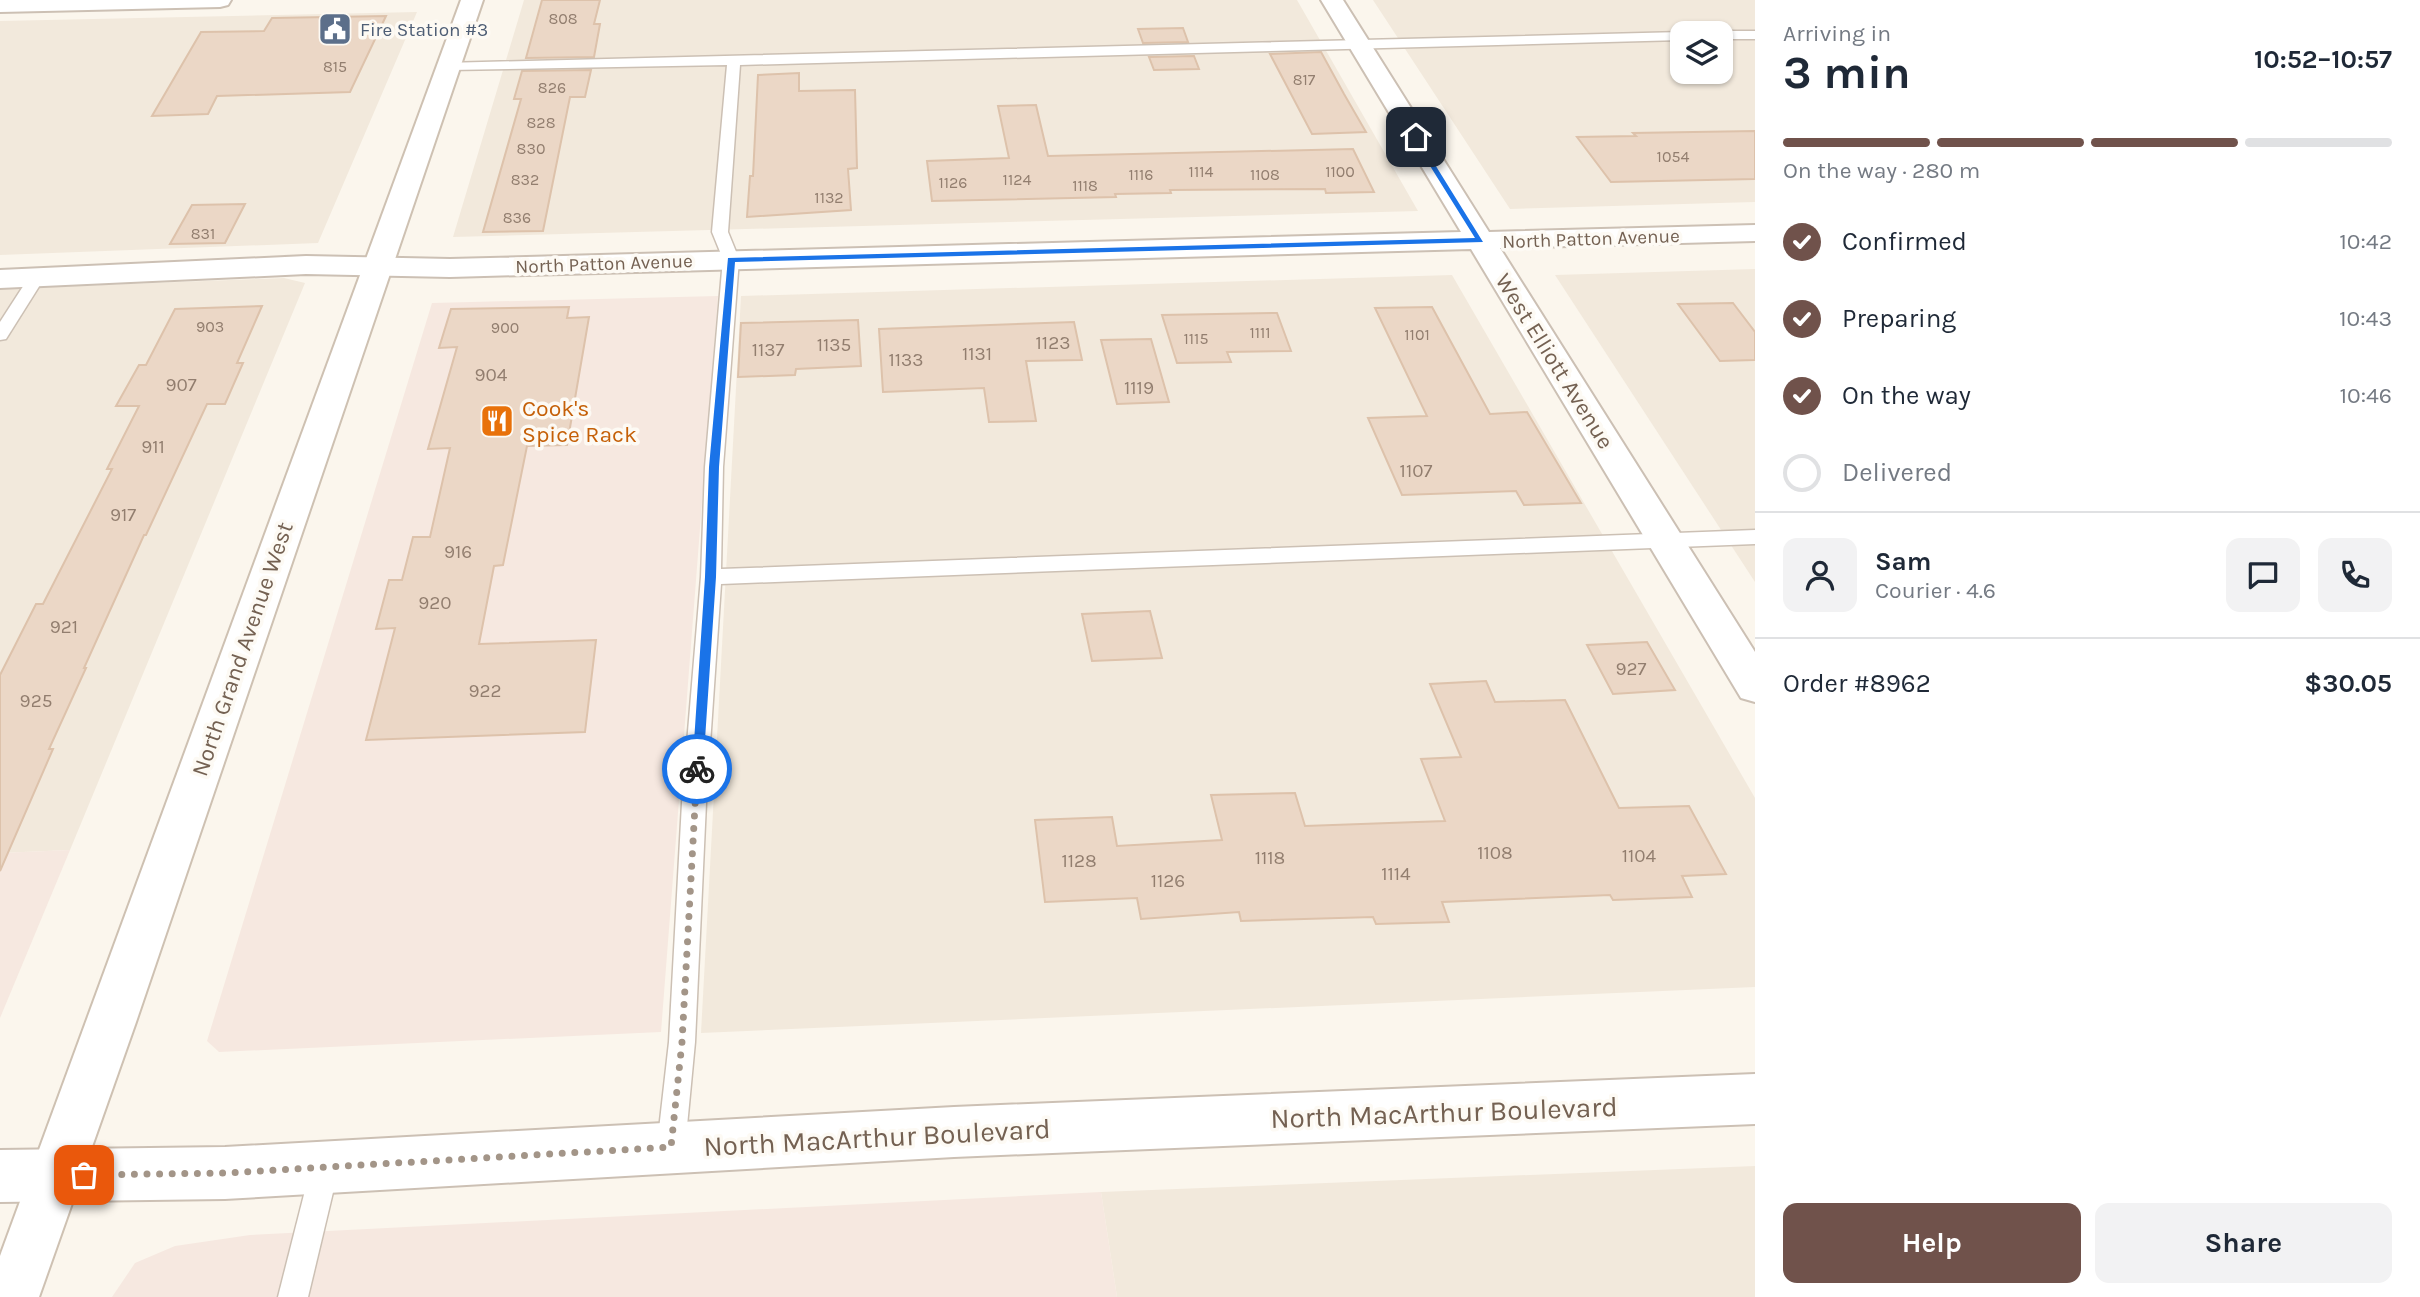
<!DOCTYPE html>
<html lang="en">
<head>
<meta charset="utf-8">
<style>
	:root { --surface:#fff; --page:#f2f2f3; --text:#1f2937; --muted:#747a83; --line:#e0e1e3; --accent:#70524b }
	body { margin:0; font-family:Karla,sans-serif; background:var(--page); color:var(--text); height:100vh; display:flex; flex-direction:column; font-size:26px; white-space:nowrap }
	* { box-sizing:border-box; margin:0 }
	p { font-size:23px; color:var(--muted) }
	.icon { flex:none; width:38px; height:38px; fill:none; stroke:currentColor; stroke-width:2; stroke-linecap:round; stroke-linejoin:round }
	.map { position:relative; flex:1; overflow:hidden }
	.details { display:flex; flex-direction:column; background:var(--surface); width:665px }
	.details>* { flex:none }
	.fabs { position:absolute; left:1670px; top:21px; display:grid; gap:14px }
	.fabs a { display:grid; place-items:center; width:63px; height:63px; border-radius:14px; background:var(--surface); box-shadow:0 2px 5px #0004; font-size:35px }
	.pin { position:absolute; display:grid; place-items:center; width:60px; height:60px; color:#fff; margin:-30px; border-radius:14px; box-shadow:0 4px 10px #0006 }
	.courier { position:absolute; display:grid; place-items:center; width:70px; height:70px; margin:-35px; border:5px solid #1a73e8; border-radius:50%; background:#fff; color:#222; box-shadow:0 2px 9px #0007 }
	.summary em { font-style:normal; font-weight:700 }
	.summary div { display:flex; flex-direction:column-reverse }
	.summary { display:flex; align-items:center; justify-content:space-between; height:119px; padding:0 28px }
	h1 { font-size:46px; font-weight:700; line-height:52px }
	.bar { display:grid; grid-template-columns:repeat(4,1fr); gap:10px 7px; align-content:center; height:84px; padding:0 28px }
	.bar i { height:9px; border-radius:5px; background:var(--line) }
	.bar .on { background:var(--accent) }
	.bar p { grid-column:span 4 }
	.line { display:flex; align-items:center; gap:18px; padding:0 28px; border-top:2px solid var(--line) }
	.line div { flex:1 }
	.round { display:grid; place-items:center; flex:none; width:74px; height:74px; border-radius:14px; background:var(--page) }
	ol { padding:0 28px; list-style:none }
	li { display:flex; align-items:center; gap:21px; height:77px }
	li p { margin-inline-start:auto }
	li .icon { padding:7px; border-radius:50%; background:var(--accent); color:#fff; stroke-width:4 }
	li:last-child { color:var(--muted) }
	li i { width:38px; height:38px; border:4px solid var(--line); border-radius:50% }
	.cta { display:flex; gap:14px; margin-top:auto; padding:14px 28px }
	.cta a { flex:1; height:80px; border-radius:14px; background:var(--accent); color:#fff; font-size:28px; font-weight:700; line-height:80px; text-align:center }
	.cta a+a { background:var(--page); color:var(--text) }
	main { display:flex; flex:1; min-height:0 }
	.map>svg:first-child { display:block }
</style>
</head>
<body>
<main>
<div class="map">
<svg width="1755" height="1297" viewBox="0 0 1755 1297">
	<rect width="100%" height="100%" fill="#fbf6ed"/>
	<g fill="#f2e9dc" fill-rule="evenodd">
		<polygon points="524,0 1297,0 1418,211 453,237"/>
		<path d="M1373,0h382v202l-245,7zM1682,33h38v39h-38z"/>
		<polygon points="417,12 318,243 0,255 0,21"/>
		<polygon points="1755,269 1755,582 1555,275"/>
		<polygon points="1452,275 1755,798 1755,987 701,1033 741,296"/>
		<polygon points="284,278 305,283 70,850 0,853 0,289"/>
		<polygon points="1755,1166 1755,1297 1117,1297 1101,1192"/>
	</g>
	<g fill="#f6e8e0">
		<polygon points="718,296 661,1032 219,1052 207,1041 432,303"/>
		<polygon points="70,850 0,1018 0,853"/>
		<polygon points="1101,1192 1117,1297 112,1297 135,1263 175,1246 250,1235"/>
	</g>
	<g fill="#ebd7c6" stroke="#ddc2ab" stroke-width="2">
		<polygon points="542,0 600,0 594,24 600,24 594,57 526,58"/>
		<polygon points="386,16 350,92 217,96 208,114 152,116 201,32 264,31 272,18"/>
		<polygon points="1183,28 1188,42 1143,43 1138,29"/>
		<polygon points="1321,52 1344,94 1366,132 1312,134 1270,54"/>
		<polygon points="1194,56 1199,69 1154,70 1149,57"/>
		<polygon points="591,70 585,97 570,97 543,231 483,232 521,99 514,99 522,71"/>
		<polygon points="799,73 799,91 855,90 857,168 848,169 851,210 747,217 750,176 753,176 758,75"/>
		<polygon points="1036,105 1048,156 1353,149 1374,192 1326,193 1325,189 1170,190 1171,193 1115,194 1116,197 932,201 927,161 1009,158 998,106"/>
		<polygon points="1755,131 1755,179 1611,182 1577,137 1636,136 1633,133"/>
		<polygon points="245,204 225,243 170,244 192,205"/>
		<polygon points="1733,303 1755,332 1755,360 1720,361 1678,304"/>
		<polygon points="262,306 237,363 243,363 225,404 207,404 146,535 144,535 84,668 86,668 49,749 53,749 0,871 0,675 36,604 43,604 112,469 107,469 139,406 116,406 139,365 146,365 175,309"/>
		<polygon points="569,307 567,318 589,317 567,445 527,446 503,565 494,566 479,644 596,640 585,732 366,740 395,628 376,629 389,580 402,580 413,537 430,537 450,448 428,449 457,347 439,348 451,309"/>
		<polygon points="1432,307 1490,414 1527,412 1581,503 1524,505 1516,491 1402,495 1368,418 1427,416 1375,308"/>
		<polygon points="1277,313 1291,351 1227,352 1231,362 1177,363 1162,315"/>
		<polygon points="858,320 861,366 796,369 795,375 738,377 741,323"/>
		<polygon points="1074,322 1082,360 1026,361 1036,421 989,422 984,388 883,392 879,329"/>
		<polygon points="1151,339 1169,402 1117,404 1101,340"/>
		<polygon points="1150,611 1162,658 1092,661 1082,614"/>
		<polygon points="1647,642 1675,690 1613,694 1587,645"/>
		<polygon points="1486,681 1495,702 1565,700 1619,808 1689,806 1726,874 1682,876 1692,897 1613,900 1610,895 1442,902 1449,922 1376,924 1373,917 1241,921 1239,912 1141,919 1137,898 1045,902 1035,820 1112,817 1117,846 1222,840 1211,795 1295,793 1305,826 1445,821 1421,759 1461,757 1430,684"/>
	</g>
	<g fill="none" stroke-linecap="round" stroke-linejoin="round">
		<defs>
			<g id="lane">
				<polygon points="1720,31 1755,31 1755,39 1720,39 1720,33 1715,33"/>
				<polygon points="1682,32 1686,33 1682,33 1682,40 740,65 728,232 739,259 723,467 721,569 1755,530 1755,544 721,584 706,803 695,1042 685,1147 681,1157 671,1161 661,1157 657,1147 669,1042 682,803 701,577 705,467 723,259 712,232 727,65 449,70 442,66 444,63"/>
				<polygon points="37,272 45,277 6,339 0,340 0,322 31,274"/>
				<polygon points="325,1153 335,1157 339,1167 308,1297 278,1297 311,1167 315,1157"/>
			</g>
			<g id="street">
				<polygon points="0,0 231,0 228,5 220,7 0,12"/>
				<polygon points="1321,0 1343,0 1489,232 1755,225 1755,241 1500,248 1755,652 1755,702 1741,698 1471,249 450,277 306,274 0,288 0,270 306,256 450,259 1461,232"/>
				<polygon points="1755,1074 1755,1124 954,1157 225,1199 0,1202 0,1150 225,1147 954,1107"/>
			</g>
			<polygon id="secondary" points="461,0 483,0 136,1022 39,1297 0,1297 0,1256"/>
		</defs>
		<use href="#lane" stroke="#ccc0b4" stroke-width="3"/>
		<use href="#street" stroke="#ccc0b4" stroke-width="4"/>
		<use href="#secondary" stroke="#cec1b2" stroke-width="4"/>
		<use href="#lane" fill="#fff" fill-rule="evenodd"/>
		<use href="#street" fill="#fff" fill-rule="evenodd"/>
		<use href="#secondary" fill="#fff" fill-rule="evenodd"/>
	</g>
	<polygon fill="#1a73e8" points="1416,134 1483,242 735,262 719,467 716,577 703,769 697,774 692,772 705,577 709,467 728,258 1475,238 1412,137"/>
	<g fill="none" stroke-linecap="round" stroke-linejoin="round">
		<polyline stroke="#a39588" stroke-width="7" stroke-dasharray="0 12.6" points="84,1175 225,1173 671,1147 682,1042 697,769"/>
	</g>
	<defs>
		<symbol id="civic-square" viewBox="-11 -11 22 22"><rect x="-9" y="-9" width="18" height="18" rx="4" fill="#5c6f8a" stroke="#fdfaf4"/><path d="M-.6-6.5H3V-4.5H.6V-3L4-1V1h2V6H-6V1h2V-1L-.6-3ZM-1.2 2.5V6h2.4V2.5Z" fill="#fff"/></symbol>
		<symbol id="restaurant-square" viewBox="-11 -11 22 22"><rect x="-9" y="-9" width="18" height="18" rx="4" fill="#e8710a" stroke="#fdfaf4"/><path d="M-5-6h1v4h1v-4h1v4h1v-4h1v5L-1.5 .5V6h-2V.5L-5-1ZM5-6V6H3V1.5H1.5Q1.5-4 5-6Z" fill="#fff"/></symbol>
	</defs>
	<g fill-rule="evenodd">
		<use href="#civic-square" x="316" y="10" width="38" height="38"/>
		<use href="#restaurant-square" x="478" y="402" width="38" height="38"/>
	</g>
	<g text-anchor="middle" stroke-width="7" stroke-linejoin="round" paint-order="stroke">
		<g font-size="16" fill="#927e6f">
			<text x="563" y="24">808</text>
			<text x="335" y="72">815</text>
			<text x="1304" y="85">817</text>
			<text x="552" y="93">826</text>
			<text x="541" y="128">828</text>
			<text x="531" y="154">830</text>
			<text x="1673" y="162">1054</text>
			<text x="1201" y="177">1114</text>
			<text x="1340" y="177">1100</text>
			<text x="1141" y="180">1116</text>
			<text x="1265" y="180">1108</text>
			<text x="525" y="185">832</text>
			<text x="1017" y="185">1124</text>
			<text x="953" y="188">1126</text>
			<text x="1085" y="191">1118</text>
			<text x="829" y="203">1132</text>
			<text x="517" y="223">836</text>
			<text x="203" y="239">831</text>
			<text x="210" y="332">903</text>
			<text x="505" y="333">900</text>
			<text x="1260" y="338">1111</text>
			<text x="1417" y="340">1101</text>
			<text x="1196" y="344">1115</text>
		</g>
		<g font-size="19" fill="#4e5e75" stroke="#fdfaf4" text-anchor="start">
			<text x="360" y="36">Fire Station #3</text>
		</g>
		<g font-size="19" fill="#746152" stroke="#fdfaf4">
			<text transform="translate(1591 238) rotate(-2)" y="7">North Patton Avenue</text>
			<text transform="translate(604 263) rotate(-2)" y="7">North Patton Avenue</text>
		</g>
		<g font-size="19" fill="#927e6f">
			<text x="1053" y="349">1123</text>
			<text x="834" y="351">1135</text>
			<text x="768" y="356">1137</text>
			<text x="977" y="360">1131</text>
			<text x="906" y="366">1133</text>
			<text x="491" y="381">904</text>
			<text x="181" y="391">907</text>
			<text x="1139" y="394">1119</text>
			<text x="153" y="453">911</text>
			<text x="1416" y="477">1107</text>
			<text x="123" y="521">917</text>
			<text x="458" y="558">916</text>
			<text x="435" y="609">920</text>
			<text x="64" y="633">921</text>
			<text x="1631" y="675">927</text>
			<text x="485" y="697">922</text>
			<text x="36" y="707">925</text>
			<text x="1495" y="859">1108</text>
			<text x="1639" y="862">1104</text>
			<text x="1270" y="864">1118</text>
			<text x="1079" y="867">1128</text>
			<text x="1396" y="880">1114</text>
			<text x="1168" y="887">1126</text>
		</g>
		<g font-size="23" fill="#746152" stroke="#fdfaf4">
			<text transform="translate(1555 361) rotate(58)" y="8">West Elliott Avenue</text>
			<text transform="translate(242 649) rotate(-71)" y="8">North Grand Avenue West</text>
		</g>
		<g font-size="23" fill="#c56008" stroke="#fdfaf4" text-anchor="start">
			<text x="522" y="416">Cook's<tspan x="522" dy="26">Spice Rack</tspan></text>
		</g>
		<g font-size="28" fill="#746152" stroke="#fdfaf4">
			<text transform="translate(1444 1112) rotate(-2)" y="10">North MacArthur Boulevard</text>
			<text transform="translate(877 1137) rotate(-3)" y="10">North MacArthur Boulevard</text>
		</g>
	</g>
</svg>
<div class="fabs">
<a><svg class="icon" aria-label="layers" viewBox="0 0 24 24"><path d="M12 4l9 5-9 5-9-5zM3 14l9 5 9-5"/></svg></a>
</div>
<div class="pin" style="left:84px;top:1175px;background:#ea580c"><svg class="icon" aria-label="bag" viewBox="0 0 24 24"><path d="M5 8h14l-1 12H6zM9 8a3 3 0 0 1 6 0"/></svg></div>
<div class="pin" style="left:1416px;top:137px;background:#1f2937"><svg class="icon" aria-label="home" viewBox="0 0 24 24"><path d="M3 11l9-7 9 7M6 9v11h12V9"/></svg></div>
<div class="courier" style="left:697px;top:769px"><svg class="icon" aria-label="bike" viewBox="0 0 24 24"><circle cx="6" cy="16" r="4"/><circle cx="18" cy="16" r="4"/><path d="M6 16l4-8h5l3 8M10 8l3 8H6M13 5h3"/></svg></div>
</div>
<section class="details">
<div class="summary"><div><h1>3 min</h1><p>Arriving in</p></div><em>10:52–10:57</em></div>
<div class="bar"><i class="on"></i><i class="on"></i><i class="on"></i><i></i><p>On the way · 280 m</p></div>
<ol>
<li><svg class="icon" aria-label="check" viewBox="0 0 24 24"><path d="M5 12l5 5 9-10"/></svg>Confirmed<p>10:42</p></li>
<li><svg class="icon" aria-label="check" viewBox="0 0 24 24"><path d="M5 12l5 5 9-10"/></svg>Preparing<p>10:43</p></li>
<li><svg class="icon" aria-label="check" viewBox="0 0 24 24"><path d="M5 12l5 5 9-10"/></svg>On the way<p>10:46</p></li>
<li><i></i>Delivered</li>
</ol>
<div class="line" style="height:126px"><a class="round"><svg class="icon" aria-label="person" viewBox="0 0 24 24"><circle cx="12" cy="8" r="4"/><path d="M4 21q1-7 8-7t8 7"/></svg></a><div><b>Sam</b><p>Courier · 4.6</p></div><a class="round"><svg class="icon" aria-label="chat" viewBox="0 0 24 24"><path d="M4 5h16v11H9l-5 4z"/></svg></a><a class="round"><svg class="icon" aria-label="phone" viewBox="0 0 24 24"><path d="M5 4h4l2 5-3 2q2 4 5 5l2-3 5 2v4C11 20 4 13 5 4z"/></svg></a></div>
<div class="line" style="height:91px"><div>Order #8962</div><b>$30.05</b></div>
<div class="cta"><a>Help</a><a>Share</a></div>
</section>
</main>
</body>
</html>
